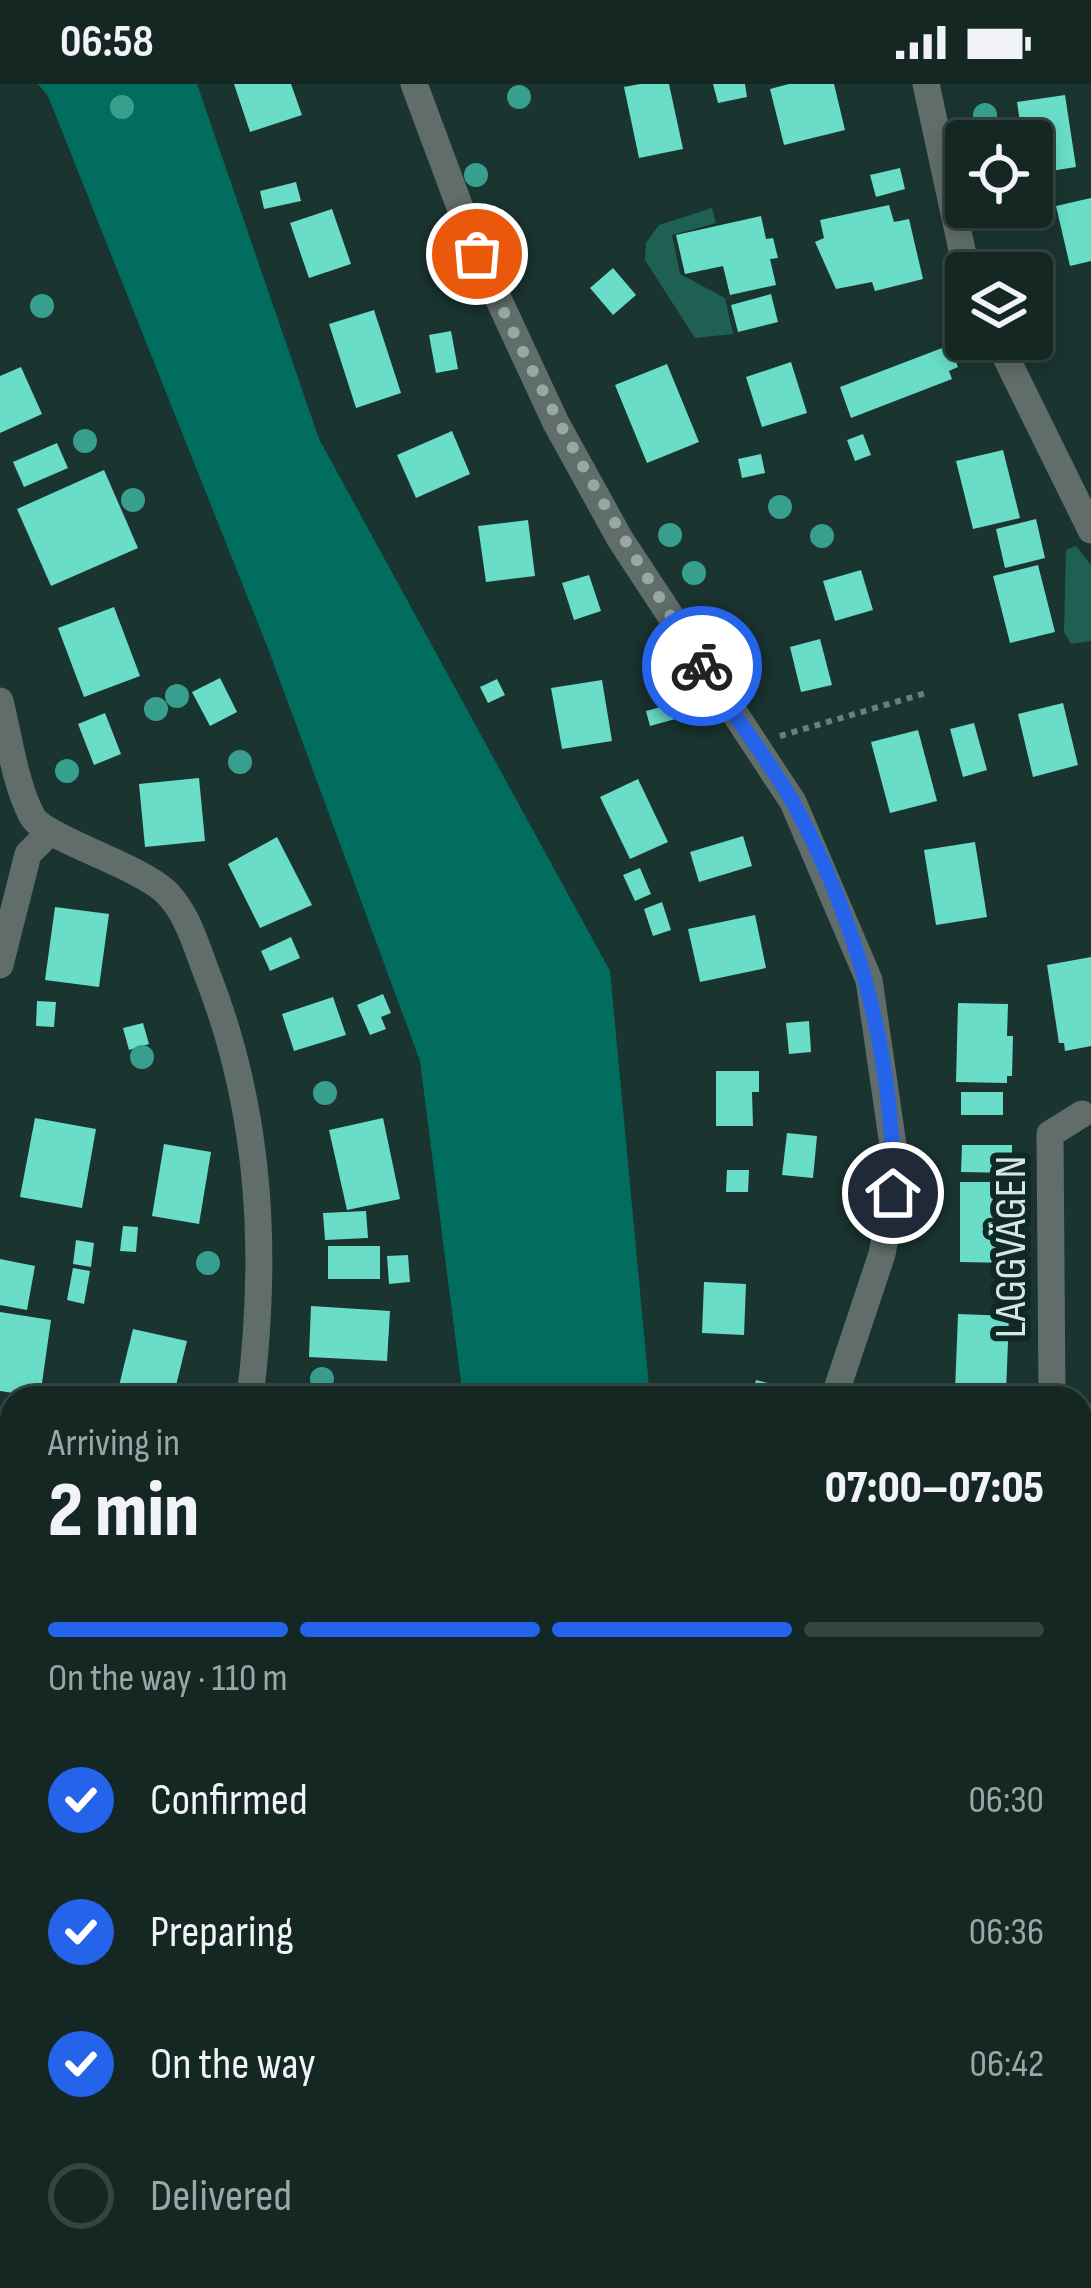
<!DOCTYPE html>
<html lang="en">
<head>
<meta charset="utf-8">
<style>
	:root { --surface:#142723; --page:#213330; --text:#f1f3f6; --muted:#9da5a6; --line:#334441; --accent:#2563eb }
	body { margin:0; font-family:"Sofia Sans Condensed",sans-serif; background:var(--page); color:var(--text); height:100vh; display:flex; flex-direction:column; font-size:45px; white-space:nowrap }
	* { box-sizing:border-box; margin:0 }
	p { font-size:39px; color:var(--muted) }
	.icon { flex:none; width:66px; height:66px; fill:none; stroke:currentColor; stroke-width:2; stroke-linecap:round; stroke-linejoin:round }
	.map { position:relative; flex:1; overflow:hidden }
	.panel { position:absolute; left:0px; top:1302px; width:1092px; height:903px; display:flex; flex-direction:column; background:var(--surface); border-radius:36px 36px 0 0; box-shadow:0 6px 18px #0003,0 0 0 3px var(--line) }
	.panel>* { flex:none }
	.tools { position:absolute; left:945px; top:36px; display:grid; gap:24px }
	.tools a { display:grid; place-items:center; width:108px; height:108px; border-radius:12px; background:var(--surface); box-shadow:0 6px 18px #0003,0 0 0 3px var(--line); font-size:60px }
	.pin { position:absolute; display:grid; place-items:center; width:102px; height:102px; color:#fff; margin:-51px; border:6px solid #fff; border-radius:50%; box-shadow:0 3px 12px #0007 }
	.courier { position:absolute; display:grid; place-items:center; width:120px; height:120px; margin:-60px; border:9px solid #2563eb; border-radius:50%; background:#fff; color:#222; box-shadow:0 3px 15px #0007 }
	.summary em { font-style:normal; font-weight:800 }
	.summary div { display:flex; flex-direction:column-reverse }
	.summary { display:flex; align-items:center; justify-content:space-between; height:204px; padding:0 48px }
	h1 { font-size:78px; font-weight:800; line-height:90px }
	.bar { display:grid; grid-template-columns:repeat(4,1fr); gap:18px 12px; align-content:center; height:144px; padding:0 48px }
	.bar i { height:15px; border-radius:9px; background:var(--line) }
	.bar .selected { background:var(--accent) }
	.bar p { grid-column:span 4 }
	ol { padding:0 48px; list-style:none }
	li { display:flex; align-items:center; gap:36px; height:132px }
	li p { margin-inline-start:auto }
	li .icon { padding:12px; border-radius:50%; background:var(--accent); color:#fff; stroke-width:4 }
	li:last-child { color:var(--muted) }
	li i { width:66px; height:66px; border:6px solid var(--line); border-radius:50% }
	.status { display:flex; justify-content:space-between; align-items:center; height:84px; padding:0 60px; background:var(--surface); direction:ltr }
	.status svg { height:33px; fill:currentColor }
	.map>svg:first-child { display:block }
</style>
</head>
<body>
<div class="status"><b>06:58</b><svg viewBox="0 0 49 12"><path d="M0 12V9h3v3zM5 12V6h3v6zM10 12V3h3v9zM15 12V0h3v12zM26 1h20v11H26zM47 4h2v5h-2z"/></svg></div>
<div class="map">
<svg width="1091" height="2204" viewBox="0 0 1091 2204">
	<rect width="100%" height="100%" fill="#1a342f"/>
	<g fill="#1f6055">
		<polygon points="712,124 716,139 672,151 680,190 725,214 733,250 695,254 645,176 646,159 659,141"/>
		<polygon points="1076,462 1091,481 1091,557 1071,560 1064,548 1066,466"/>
	</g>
	<polygon fill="#006d5f" points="38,0 197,0 319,355 610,887 650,1314 463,1314 420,977 269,567 48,12"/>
	<g fill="#69ddc8">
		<polygon points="234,0 291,0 302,31 250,48"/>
		<polygon points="640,0 669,0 683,65 639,74 624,3"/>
		<polygon points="713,0 745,0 747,13 718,19"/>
		<polygon points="789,0 834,0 845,46 784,61 770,5"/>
		<polygon points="1065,11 1076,83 1032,90 1032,57 1023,57 1017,18"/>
		<polygon points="900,84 905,105 876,113 870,91"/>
		<polygon points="296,98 301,117 264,125 260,107"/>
		<polygon points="1091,114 1091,177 1070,182 1056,122"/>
		<polygon points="889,121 894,138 909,135 923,195 875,207 872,198 836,205 815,158 824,154 820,136"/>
		<polygon points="332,125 351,180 309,194 290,139"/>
		<polygon points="761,132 766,155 773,154 778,174 770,175 776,201 730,211 723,182 685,190 676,151"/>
		<polygon points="613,184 636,211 613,231 590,204"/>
		<polygon points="771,210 778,238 738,248 731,221"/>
		<polygon points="374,226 401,309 356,324 329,240"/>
		<polygon points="451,247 458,285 436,289 429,251"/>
		<polygon points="950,261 958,283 949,287 952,295 851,334 840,303"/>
		<polygon points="791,278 807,329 762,343 746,293"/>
		<polygon points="667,280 699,358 647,379 615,301"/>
		<polygon points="21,283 42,330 0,349 0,292"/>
		<polygon points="452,347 470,390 416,414 397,371"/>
		<polygon points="863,350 871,371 855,377 847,356"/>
		<polygon points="57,359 68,384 24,403 13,378"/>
		<polygon points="1003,366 1020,434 973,445 956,377"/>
		<polygon points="761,370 765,389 742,394 738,375"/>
		<polygon points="104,386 138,464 51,502 17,425"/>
		<polygon points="1036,435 1045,474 1005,484 996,445"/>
		<polygon points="528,436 535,492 486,498 478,442"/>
		<polygon points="1038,481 1055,548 1010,559 993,492"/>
		<polygon points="861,486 873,526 835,537 823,497"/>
		<polygon points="589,491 601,527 574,536 562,499"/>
		<polygon points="114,523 140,592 84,613 58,544"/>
		<polygon points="820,555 832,601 801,608 790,563"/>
		<polygon points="220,594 237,628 210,642 192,608"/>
		<polygon points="497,595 505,611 488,619 480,603"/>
		<polygon points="602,596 612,657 562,665 551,604"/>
		<polygon points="675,619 679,634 650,642 646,627"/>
		<polygon points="1063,619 1078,681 1033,693 1018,630"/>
		<polygon points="105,629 121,670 94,681 78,640"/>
		<polygon points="974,639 987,686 963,693 950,645"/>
		<polygon points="918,646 937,717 890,729 871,658"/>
		<polygon points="199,694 205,757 145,763 139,700"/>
		<polygon points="638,695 668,758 630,775 600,713"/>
		<polygon points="743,752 752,782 699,798 690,768"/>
		<polygon points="277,753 312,821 260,844 228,780"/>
		<polygon points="975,758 987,833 936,841 924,766"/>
		<polygon points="640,784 651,810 635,817 623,791"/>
		<polygon points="662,818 671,846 653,852 644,825"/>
		<polygon points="55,823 109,830 99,903 45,896"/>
		<polygon points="755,831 766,884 700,898 688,845"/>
		<polygon points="291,853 300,874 270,887 261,867"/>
		<polygon points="1091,873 1091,962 1065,967 1064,959 1059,959 1047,881"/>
		<polygon points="383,910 391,929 381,933 386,945 370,951 357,921"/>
		<polygon points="333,913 346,951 294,967 282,930"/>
		<polygon points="37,917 56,918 54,943 36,942"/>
		<polygon points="958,919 1008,920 1007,952 1013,952 1012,992 1007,992 1007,999 956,998"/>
		<polygon points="809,937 811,968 789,970 786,939"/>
		<polygon points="143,939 149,960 129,966 123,944"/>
		<polygon points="716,987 759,987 759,1008 752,1008 753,1042 716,1042"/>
		<rect x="961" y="1008" width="42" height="23"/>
		<polygon points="35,1034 96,1045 82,1124 20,1113"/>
		<polygon points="383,1034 400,1115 347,1126 329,1046"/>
		<polygon points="787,1049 817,1052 813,1094 782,1091"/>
		<polygon points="164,1060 211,1068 199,1140 152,1132"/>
		<polygon points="962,1061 1012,1061 1012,1089 961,1088"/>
		<polygon points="727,1086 749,1086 748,1108 726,1108"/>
		<polygon points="960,1098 1010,1098 1009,1179 960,1178"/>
		<polygon points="366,1127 368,1154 325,1156 323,1129"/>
		<polygon points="123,1142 138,1143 136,1168 120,1167"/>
		<polygon points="76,1156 94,1159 91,1183 73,1180"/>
		<rect x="328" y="1162" width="52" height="33"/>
		<polygon points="408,1171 410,1198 389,1200 387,1172"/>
		<polygon points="0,1175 35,1182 27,1226 0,1221"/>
		<polygon points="73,1184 90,1187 84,1220 67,1216"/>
		<polygon points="704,1198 746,1200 744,1251 702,1249"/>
		<polygon points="311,1222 390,1227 387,1277 309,1273"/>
		<polygon points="0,1228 51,1236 40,1313 0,1307"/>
		<polygon points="958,1230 1009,1232 1006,1309 955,1307"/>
		<polygon points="133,1245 187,1257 173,1314 116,1314"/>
		<polygon points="756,1296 790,1305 788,1314 751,1314"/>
		<polygon points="1091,1945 1091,1988 1087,1989 1080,1948"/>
		<polygon points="255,2193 306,2193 306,2196 256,2204"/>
		<polygon points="980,2193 1022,2193 1023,2204 981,2204"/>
	</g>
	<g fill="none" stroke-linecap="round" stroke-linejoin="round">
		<g stroke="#6a807b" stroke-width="6" stroke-dasharray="6 6" stroke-linecap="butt">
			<polyline points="780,652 926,609"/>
			<polyline points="1080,1788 1091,1787"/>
			<polyline points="0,1882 12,1881"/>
			<polyline points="1080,1886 1091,1885"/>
			<polyline points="1080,2060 1091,2077"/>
		</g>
		<g stroke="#616d6a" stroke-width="27">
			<polyline points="414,0 477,169 556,339 620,455 793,718 869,896 893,1061 893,1109 882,1170 834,1314"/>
			<polyline points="926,0 967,189"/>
			<polyline points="997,255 1091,446"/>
			<path d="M0,617c9,36 15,83 32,115 11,22 104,48 134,76 22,22 30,54 41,82 54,137 61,279 43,424"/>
			<polyline points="0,881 28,770 49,749"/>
			<polyline points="1052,1314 1050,1050 1082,1030"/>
			<polyline points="1080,1661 1091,1752"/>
			<polyline points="12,1758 12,1841"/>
			<polyline points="207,2193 209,2204"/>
			<polyline points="586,2193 589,2204"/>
			<polyline points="9,2204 12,2178"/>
		</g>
		<g stroke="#7c908b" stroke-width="30">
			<polyline points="1080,1850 1091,1848"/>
			<polyline points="854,2193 856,2204"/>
		</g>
	</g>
	<g fill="#389f8e">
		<circle cx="519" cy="13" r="12"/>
		<circle cx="122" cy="23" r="12"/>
		<circle cx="985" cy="31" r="12"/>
		<circle cx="476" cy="91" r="12"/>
		<circle cx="42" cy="222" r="12"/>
		<circle cx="85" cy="357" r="12"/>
		<circle cx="133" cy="416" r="12"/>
		<circle cx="780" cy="423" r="12"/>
		<circle cx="670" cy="451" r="12"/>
		<circle cx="822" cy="452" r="12"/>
		<circle cx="694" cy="489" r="12"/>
		<circle cx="177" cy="612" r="12"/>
		<circle cx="156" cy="625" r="12"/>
		<circle cx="240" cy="678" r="12"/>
		<circle cx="67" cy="687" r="12"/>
		<circle cx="142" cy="973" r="12"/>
		<circle cx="325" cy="1009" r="12"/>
		<circle cx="208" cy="1179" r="12"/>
		<circle cx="322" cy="1295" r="12"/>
	</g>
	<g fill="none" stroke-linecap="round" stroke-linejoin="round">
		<path stroke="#95a8a4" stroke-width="12" stroke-dasharray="0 21.6" d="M477,170c67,149 137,273 225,412"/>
		<path stroke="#2563eb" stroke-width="15" d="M702,582c29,47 65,90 92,138 65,120 100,253 99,389"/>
	</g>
	<g text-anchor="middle" stroke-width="12" stroke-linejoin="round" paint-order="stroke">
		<g font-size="45" fill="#d7e6e3" stroke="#0f2a25">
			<text transform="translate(1009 1163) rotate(-90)" y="16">LAGGVÄGEN</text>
		</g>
	</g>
</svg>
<div class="tools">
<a><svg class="icon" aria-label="locate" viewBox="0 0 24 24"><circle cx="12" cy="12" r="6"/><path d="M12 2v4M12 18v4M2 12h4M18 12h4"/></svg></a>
<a><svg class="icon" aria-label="layers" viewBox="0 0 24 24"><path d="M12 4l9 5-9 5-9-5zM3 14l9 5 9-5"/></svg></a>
</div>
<div class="pin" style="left:477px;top:170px;background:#ea580c"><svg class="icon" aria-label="bag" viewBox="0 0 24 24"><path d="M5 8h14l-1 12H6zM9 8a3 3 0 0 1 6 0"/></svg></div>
<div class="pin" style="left:893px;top:1109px;background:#1f2937"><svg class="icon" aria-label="home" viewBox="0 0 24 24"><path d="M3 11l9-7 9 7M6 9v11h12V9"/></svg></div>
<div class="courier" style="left:702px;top:582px"><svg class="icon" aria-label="bike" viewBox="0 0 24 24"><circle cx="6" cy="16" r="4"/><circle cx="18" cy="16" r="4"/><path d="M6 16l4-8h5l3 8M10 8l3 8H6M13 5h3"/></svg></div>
<section class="panel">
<div class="summary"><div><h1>2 min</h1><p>Arriving in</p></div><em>07:00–07:05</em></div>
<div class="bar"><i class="selected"></i><i class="selected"></i><i class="selected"></i><i></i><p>On the way · 110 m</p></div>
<ol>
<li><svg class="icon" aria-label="check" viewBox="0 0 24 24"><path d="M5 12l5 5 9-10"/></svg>Confirmed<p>06:30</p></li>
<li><svg class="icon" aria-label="check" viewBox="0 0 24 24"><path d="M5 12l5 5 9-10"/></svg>Preparing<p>06:36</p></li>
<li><svg class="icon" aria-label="check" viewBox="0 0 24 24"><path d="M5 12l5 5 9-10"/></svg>On the way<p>06:42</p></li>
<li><i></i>Delivered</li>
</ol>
</section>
</div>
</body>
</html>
